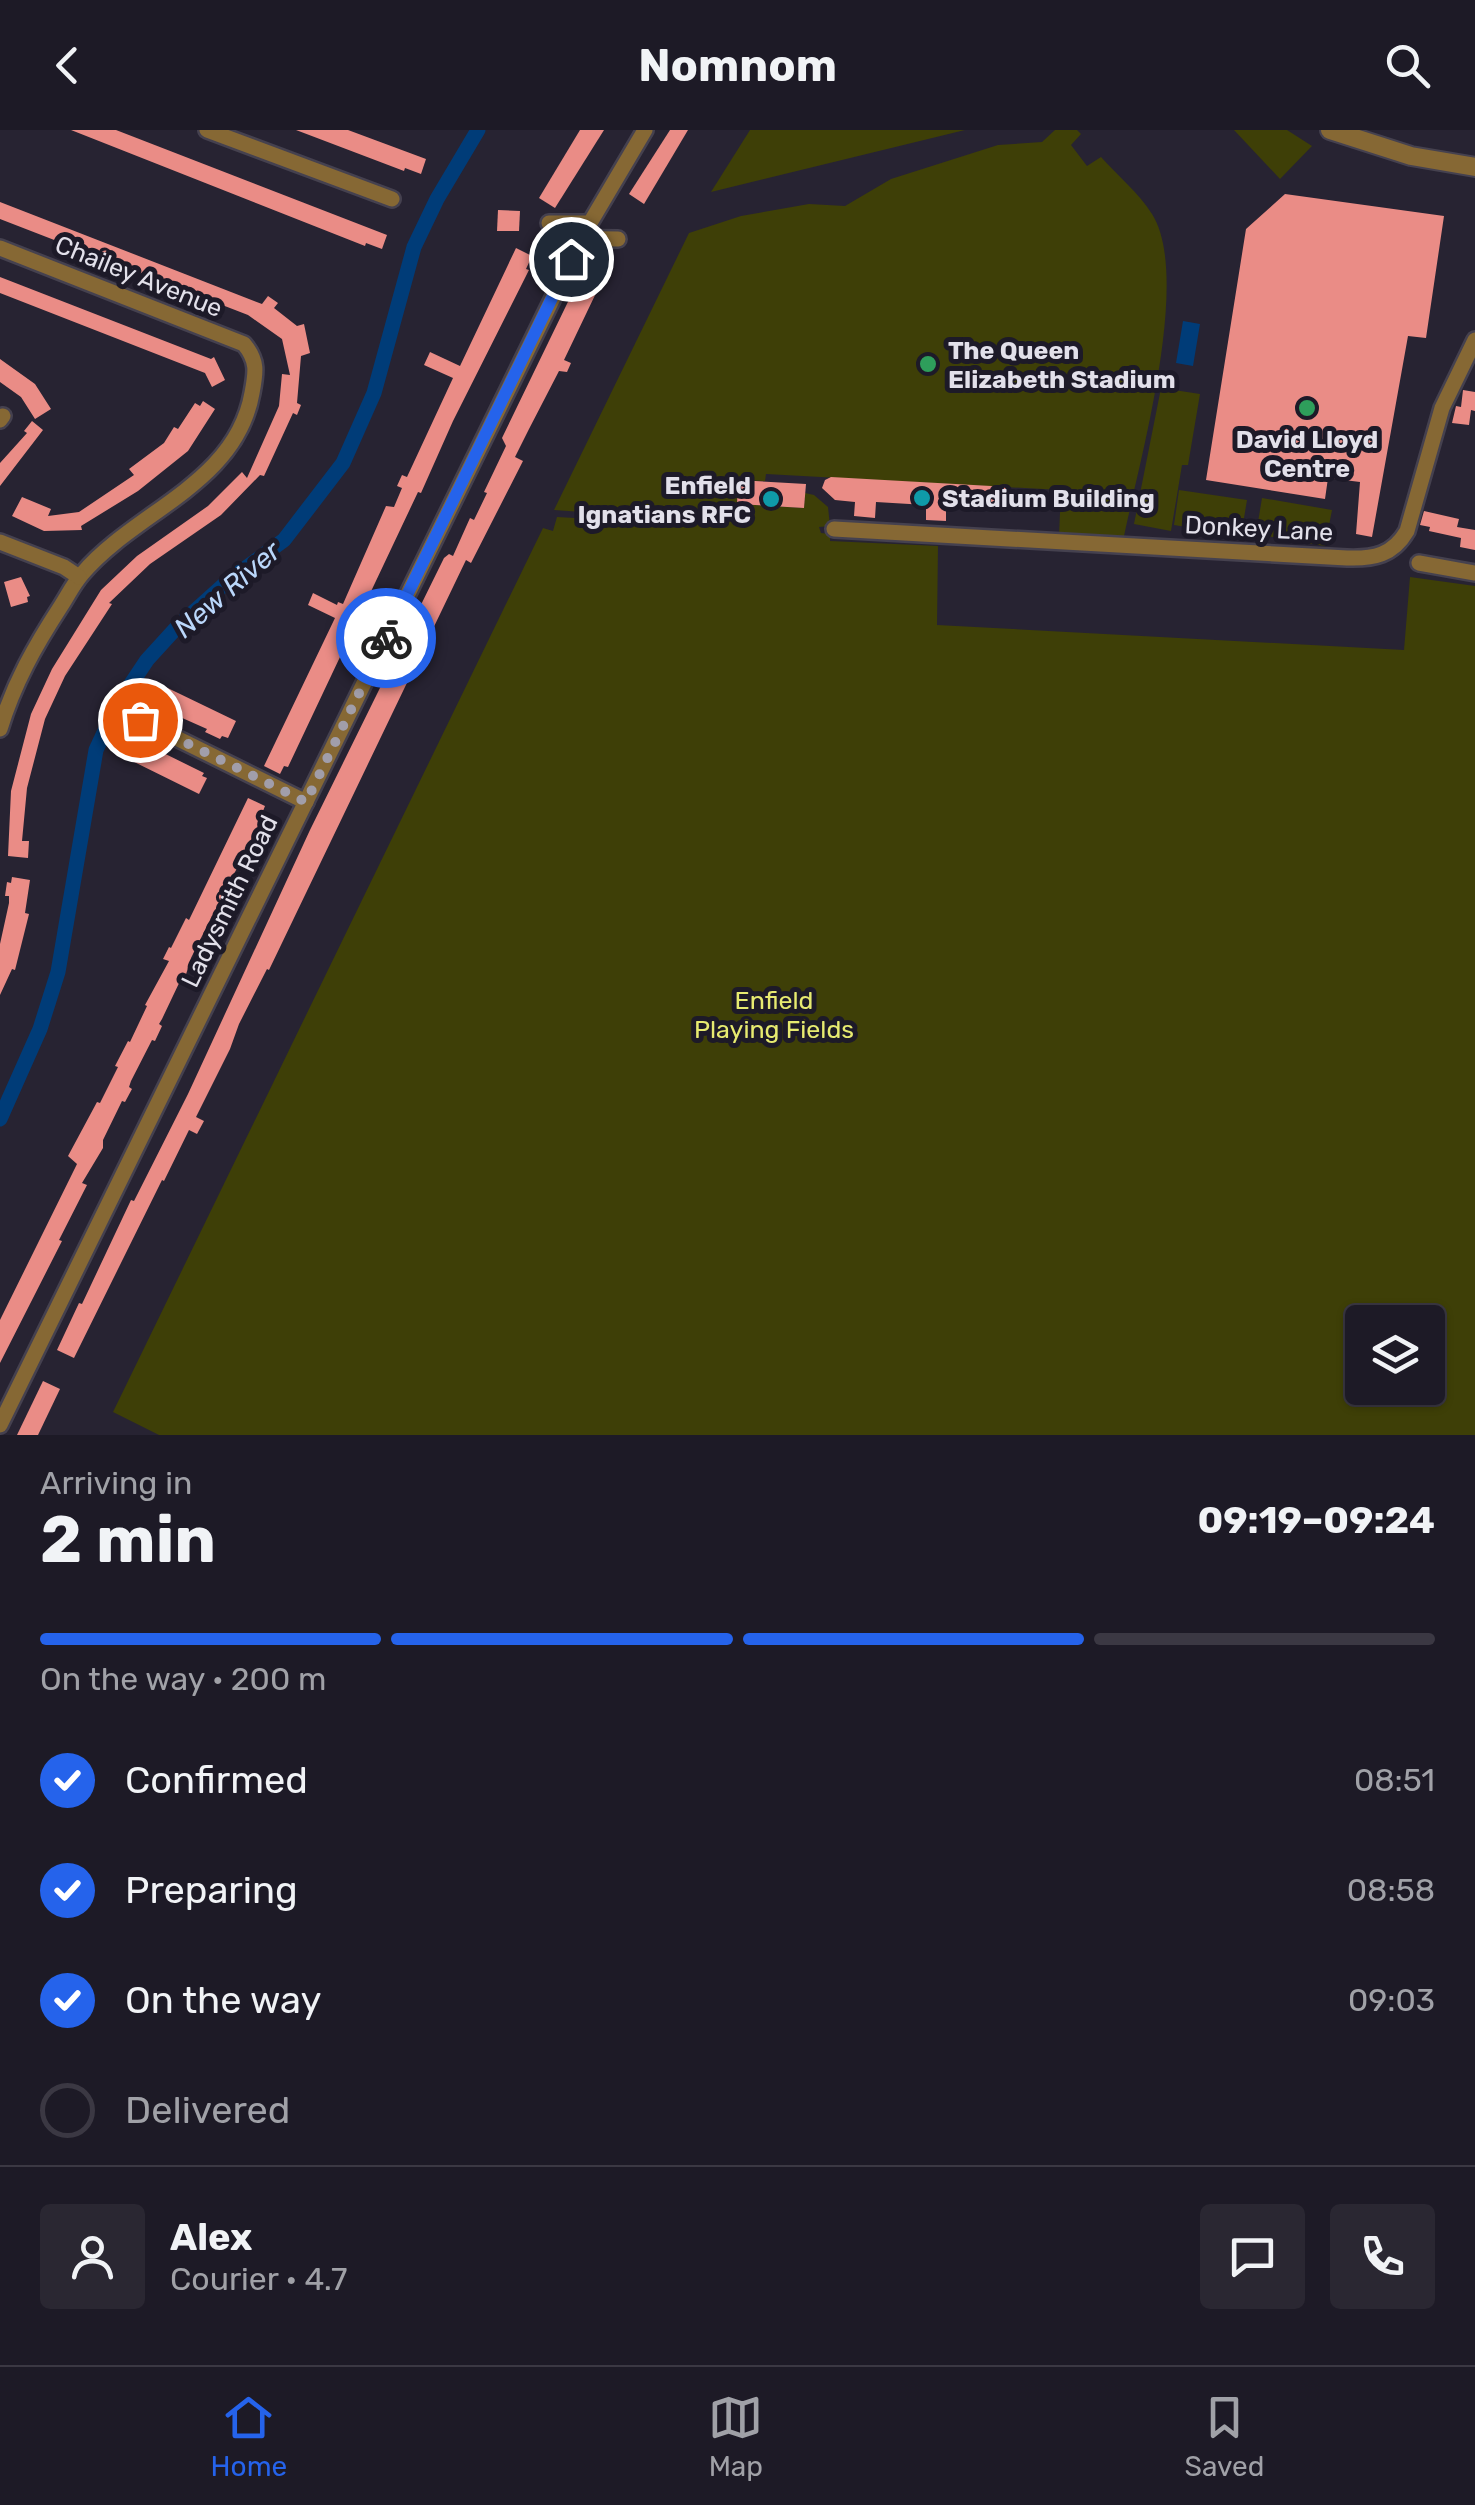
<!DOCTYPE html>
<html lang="en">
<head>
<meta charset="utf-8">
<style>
	:root { --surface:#1d1a26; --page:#2a2732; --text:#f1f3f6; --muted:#a0a1a7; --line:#3b3843; --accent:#2563eb }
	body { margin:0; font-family:Rubik,sans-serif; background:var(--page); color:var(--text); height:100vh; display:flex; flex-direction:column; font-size:38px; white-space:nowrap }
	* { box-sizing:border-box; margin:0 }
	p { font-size:32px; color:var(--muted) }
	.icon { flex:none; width:55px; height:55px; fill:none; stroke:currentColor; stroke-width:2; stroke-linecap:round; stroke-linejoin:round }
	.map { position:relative; height:1305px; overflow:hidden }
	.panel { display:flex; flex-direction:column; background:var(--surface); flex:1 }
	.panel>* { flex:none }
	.tools { position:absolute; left:1345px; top:1175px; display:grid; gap:20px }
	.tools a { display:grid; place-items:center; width:100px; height:100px; border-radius:10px; background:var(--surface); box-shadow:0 2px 8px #0004,0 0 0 2px var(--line); font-size:50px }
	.pin { position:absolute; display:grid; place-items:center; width:85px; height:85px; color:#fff; margin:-42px; border:5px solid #fff; border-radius:50%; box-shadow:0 2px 10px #0007 }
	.courier { position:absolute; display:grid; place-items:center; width:100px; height:100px; margin:-50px; border:8px solid #2563eb; border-radius:50%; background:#fff; color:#222; box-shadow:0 2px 12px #0007 }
	.overview em { font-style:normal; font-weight:700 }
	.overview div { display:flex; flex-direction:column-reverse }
	.overview { display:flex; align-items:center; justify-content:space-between; height:170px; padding:0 40px }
	h1 { font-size:65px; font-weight:700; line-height:75px }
	.bar { display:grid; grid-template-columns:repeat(4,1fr); gap:15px 10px; align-content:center; height:120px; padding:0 40px }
	.bar i { height:12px; border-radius:8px; background:var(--line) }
	.bar .on { background:var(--accent) }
	.bar p { grid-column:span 4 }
	.line { display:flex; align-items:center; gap:25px; padding:0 40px; border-top:2px solid var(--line) }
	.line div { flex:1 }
	.round { display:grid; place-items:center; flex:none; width:105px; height:105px; border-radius:10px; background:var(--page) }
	ol { padding:0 40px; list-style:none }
	li { display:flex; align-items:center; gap:30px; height:110px }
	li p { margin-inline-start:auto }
	li .icon { padding:10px; border-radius:50%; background:var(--accent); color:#fff; stroke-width:4 }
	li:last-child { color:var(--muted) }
	li i { width:55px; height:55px; border:5px solid var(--line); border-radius:50% }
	header { display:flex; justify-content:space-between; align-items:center; height:130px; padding:0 40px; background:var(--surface); font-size:45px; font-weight:700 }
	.tab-bar { display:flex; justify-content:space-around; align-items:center; height:140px; border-top:2px solid var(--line); background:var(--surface); font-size:28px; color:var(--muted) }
	.tab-bar a { display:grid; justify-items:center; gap:5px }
	.tab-bar .on { color:var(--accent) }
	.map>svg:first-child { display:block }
</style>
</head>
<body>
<header><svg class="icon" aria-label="back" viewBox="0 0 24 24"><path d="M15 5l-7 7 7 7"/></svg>Nomnom<svg class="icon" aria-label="search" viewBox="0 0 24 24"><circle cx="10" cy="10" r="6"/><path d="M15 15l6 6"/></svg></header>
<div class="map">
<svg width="1475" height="1305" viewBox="0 0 1475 1305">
	<rect width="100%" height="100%" fill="#272332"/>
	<g fill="#3e3f07" fill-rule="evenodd">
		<polygon points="750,0 965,0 711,62"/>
		<path d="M1055,0h22l4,4 -10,11 16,21 14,-9c16,18 38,36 51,57 40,63 -13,249 -28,322l-63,-3 -2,3 2,-46 -295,-16 -1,7 -27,-1 -1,24 67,4 1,-15 9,2 14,12 2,19 -11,1 2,6 9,1v7l108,5 -1,79 467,25 6,-73 65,9v849h-1316l-46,-23 430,-884 10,3 4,-14 54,3 -1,-6 -56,-4 135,-277 52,-17 68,-12 36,2 46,-27 107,-34 44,-3zM1362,1192h66v66h-66z"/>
		<polygon points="1234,0 1287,0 1312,16 1280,49"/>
		<polygon points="1161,258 1200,264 1188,335 1182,335 1171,401 1134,394"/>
		<polygon points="1179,360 1247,370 1241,406 1174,395"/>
		<polygon points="1262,368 1332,380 1325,416 1256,404"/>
	</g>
	<polygon fill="#003c78" points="1183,191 1200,194 1193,236 1176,233"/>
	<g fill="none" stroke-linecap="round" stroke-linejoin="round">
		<polyline stroke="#003c78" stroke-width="15" points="0,989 40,899 58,842 96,620 117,575 147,530 178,496 228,451 284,410 343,333 374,263 414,117 437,69 478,0"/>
	</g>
	<g fill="#ea8c86">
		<polygon points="71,0 116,0 387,105 382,119 366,113 365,116"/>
		<polygon points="296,0 348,0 426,29 421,44 405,38 404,41"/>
		<polygon points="580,0 604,0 555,78 539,68"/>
		<polygon points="670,0 688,0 644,74 629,64"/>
		<polygon points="1285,64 1444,86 1426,208 1408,206 1372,407 1356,404 1360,352 1328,348 1325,369 1206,350 1246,99"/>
		<polygon points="0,72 262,174 268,166 278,173 274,178 297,196 304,194 310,223 301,226 297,273 301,275 297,285 293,283 264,346 260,345 221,385 150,434 109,473 112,474 65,546 45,589 27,658 22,711 29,711 28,728 8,726 11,661 31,584 52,539 101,460 137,426 208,376 242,342 247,348 279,276 282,244 290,245 282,209 248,185 0,89"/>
		<polygon points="498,80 520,81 519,101 497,101"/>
		<polygon points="516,118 532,126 526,139 529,140 453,291 421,363 418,362 288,637 284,636 280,644 264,636 335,488 308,475 313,463 337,475 338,472 343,474 386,376 394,377 402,358 397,356 402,345 407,347 453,248 424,235 430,222 460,236"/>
		<polygon points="592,130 608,138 564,230 571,233 567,242 559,241 529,299 515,327 523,331 471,433 466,430 269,840 267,839 239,894 230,919 196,987 204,991 197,1004 189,1000 164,1051 162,1050 74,1228 57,1220 79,1173 82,1174 131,1070 134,1071 188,964 310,700 444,428 449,424 453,426 470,388 474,390 487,363 484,362 506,316 502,308 581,145"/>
		<polygon points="0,147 211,229 214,227 225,250 212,257 205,243 0,163"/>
		<polygon points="0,229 35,254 51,279 35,289 21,267 0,252"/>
		<polygon points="1463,260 1475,262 1475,281 1471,280 1469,295 1452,293 1456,276 1461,277"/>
		<polygon points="203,271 215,279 188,321 138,361 81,396 82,400 44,401 12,386 22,367 51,379 48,386 79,382 134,345 129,339 164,313 174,297 178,299 195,273 200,276"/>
		<polygon points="32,291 43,300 0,356 0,333 27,303 24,301"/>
		<polygon points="831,347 1009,357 1014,363 1003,379 946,375 946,391 926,390 926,375 876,372 875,388 854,386 855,372 835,370 822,358 825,350"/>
		<polygon points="738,350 806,354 804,378 737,374"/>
		<polygon points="1424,381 1459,389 1457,397 1475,400 1475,420 1460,417 1461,408 1429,401 1430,397 1420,395"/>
		<polygon points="21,447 30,466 27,467 28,472 11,477 4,452"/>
		<polygon points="149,549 236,591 228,608 222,606 220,609 205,602 207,599 144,571 141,566"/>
		<polygon points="121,605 125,608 127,605 204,643 202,646 207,648 199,664 114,622"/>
		<polygon points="248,668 265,676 263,681 266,682 219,773 221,774 214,789 211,788 191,828 184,851 181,849 162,889 159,894 162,896 155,911 152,910 131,951 129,957 132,959 125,972 122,971 103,1010 103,1018 82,1053 87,1055 59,1110 62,1111 0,1233 0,1190 77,1034 68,1026 97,972 100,973 118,937 115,936 128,911 130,912 147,876 145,875 169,831 163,829 169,817 171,818 186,788 189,790"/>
		<polygon points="12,747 30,750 25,783 29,784 15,840 12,839 0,865 0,814 9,773 9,766 5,766 7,752 11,753"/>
		<polygon points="43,1251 60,1259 38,1305 17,1305"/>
	</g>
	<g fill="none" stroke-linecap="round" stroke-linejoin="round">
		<defs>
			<g id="minor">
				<polyline points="207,0 392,69"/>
				<polyline points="549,93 590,93 645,0"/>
				<polyline points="548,108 618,109"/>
				<path d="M0,118l244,96c14,17 12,28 8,49 -16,91 -117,118 -170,181 -8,9 -14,21 -21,32 -26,40 -47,77 -61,123"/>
				<polyline points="0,290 3,286"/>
				<path d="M834,399l513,29c27,1 46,-3 60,-27l35,-123 33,-68"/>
				<polyline points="0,412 64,437 79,447"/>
				<polyline points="1419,433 1475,443"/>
				<polyline points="140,590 306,672"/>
				<polyline points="0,1295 582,109"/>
			</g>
			<polyline id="tertiary" points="1330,0 1411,26 1475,37"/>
		</defs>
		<use href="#minor" stroke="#45414f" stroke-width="20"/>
		<use href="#tertiary" stroke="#45414f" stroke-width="22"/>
		<use href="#minor" stroke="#866834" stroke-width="15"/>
		<use href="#tertiary" stroke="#866834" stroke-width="18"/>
	</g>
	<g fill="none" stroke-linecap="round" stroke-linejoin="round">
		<polyline stroke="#a19eaa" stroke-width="10" stroke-dasharray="0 18" points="140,590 306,672 386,508"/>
		<polyline stroke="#2563eb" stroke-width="12" points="386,508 571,129"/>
	</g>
	<g fill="#2e9e5b" stroke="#1d1a28" stroke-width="4">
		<circle cx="928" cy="234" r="10"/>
		<circle cx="1307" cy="278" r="10"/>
	</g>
	<g fill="#0f9aa8" stroke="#1d1a28" stroke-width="4">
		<circle cx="922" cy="368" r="10"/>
		<circle cx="771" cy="369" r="10"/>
	</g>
	<g text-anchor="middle" stroke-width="10" stroke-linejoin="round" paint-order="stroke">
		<g font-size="25" fill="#e2e0ea" stroke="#1d1a28">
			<text transform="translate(139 146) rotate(22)" y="9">Chailey Avenue</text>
			<text transform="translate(1259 398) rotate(3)" y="9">Donkey Lane</text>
			<text transform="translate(229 771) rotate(-64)" y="9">Ladysmith Road</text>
		</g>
		<g font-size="25" font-weight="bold" fill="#e2e0ea" stroke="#1d1a28" text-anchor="start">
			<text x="948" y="229">The Queen<tspan x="948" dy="29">Elizabeth Stadium</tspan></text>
			<text x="1307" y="318" text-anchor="middle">David Lloyd<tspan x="1307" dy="29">Centre</tspan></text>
			<text x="751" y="364" text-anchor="end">Enfield<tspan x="751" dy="29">Ignatians RFC</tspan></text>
			<text x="942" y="377">Stadium Building</text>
		</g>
		<g font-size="25" fill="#e7eb70" stroke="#1d1a28">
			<text x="774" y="879">Enfield<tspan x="774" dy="29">Playing Fields</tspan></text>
		</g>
		<g font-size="28" font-style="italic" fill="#bad7fb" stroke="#1d1a28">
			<text transform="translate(227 459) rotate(-41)" y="10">New River</text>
		</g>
	</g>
</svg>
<div class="tools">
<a><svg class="icon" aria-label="layers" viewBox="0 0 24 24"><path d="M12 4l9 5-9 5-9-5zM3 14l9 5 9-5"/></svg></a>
</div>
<div class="pin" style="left:140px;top:590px;background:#ea580c"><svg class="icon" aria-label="bag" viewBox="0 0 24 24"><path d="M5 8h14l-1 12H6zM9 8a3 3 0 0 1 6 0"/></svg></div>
<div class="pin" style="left:571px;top:129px;background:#1f2937"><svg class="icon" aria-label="home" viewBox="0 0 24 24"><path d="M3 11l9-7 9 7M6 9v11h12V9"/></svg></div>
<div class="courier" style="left:386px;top:508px"><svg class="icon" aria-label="bike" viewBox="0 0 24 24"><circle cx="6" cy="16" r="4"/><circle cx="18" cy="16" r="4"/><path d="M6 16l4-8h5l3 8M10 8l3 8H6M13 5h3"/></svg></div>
</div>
<section class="panel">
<div class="overview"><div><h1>2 min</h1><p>Arriving in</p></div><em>09:19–09:24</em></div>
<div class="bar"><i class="on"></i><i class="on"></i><i class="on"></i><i></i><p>On the way · 200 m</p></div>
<ol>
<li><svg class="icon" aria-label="check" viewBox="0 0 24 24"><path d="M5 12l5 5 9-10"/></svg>Confirmed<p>08:51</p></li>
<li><svg class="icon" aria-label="check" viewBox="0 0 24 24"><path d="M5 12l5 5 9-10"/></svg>Preparing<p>08:58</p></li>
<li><svg class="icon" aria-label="check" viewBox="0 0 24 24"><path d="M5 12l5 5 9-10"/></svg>On the way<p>09:03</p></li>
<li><i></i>Delivered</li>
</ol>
<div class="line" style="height:180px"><a class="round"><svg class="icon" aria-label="person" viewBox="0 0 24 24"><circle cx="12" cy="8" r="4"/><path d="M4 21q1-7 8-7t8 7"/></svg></a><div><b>Alex</b><p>Courier · 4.7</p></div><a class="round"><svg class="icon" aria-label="chat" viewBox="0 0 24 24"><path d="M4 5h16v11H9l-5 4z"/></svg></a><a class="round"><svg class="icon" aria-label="phone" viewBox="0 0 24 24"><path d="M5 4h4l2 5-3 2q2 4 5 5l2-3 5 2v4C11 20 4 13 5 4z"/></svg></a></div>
</section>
<nav class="tab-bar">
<a class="on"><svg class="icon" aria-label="home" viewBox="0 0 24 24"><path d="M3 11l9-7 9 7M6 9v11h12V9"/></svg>Home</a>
<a><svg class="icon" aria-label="map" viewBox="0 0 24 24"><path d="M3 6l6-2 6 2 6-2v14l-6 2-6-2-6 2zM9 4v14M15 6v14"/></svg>Map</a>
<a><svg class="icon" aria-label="saved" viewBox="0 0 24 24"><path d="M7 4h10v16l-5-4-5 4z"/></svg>Saved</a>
</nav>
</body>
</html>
